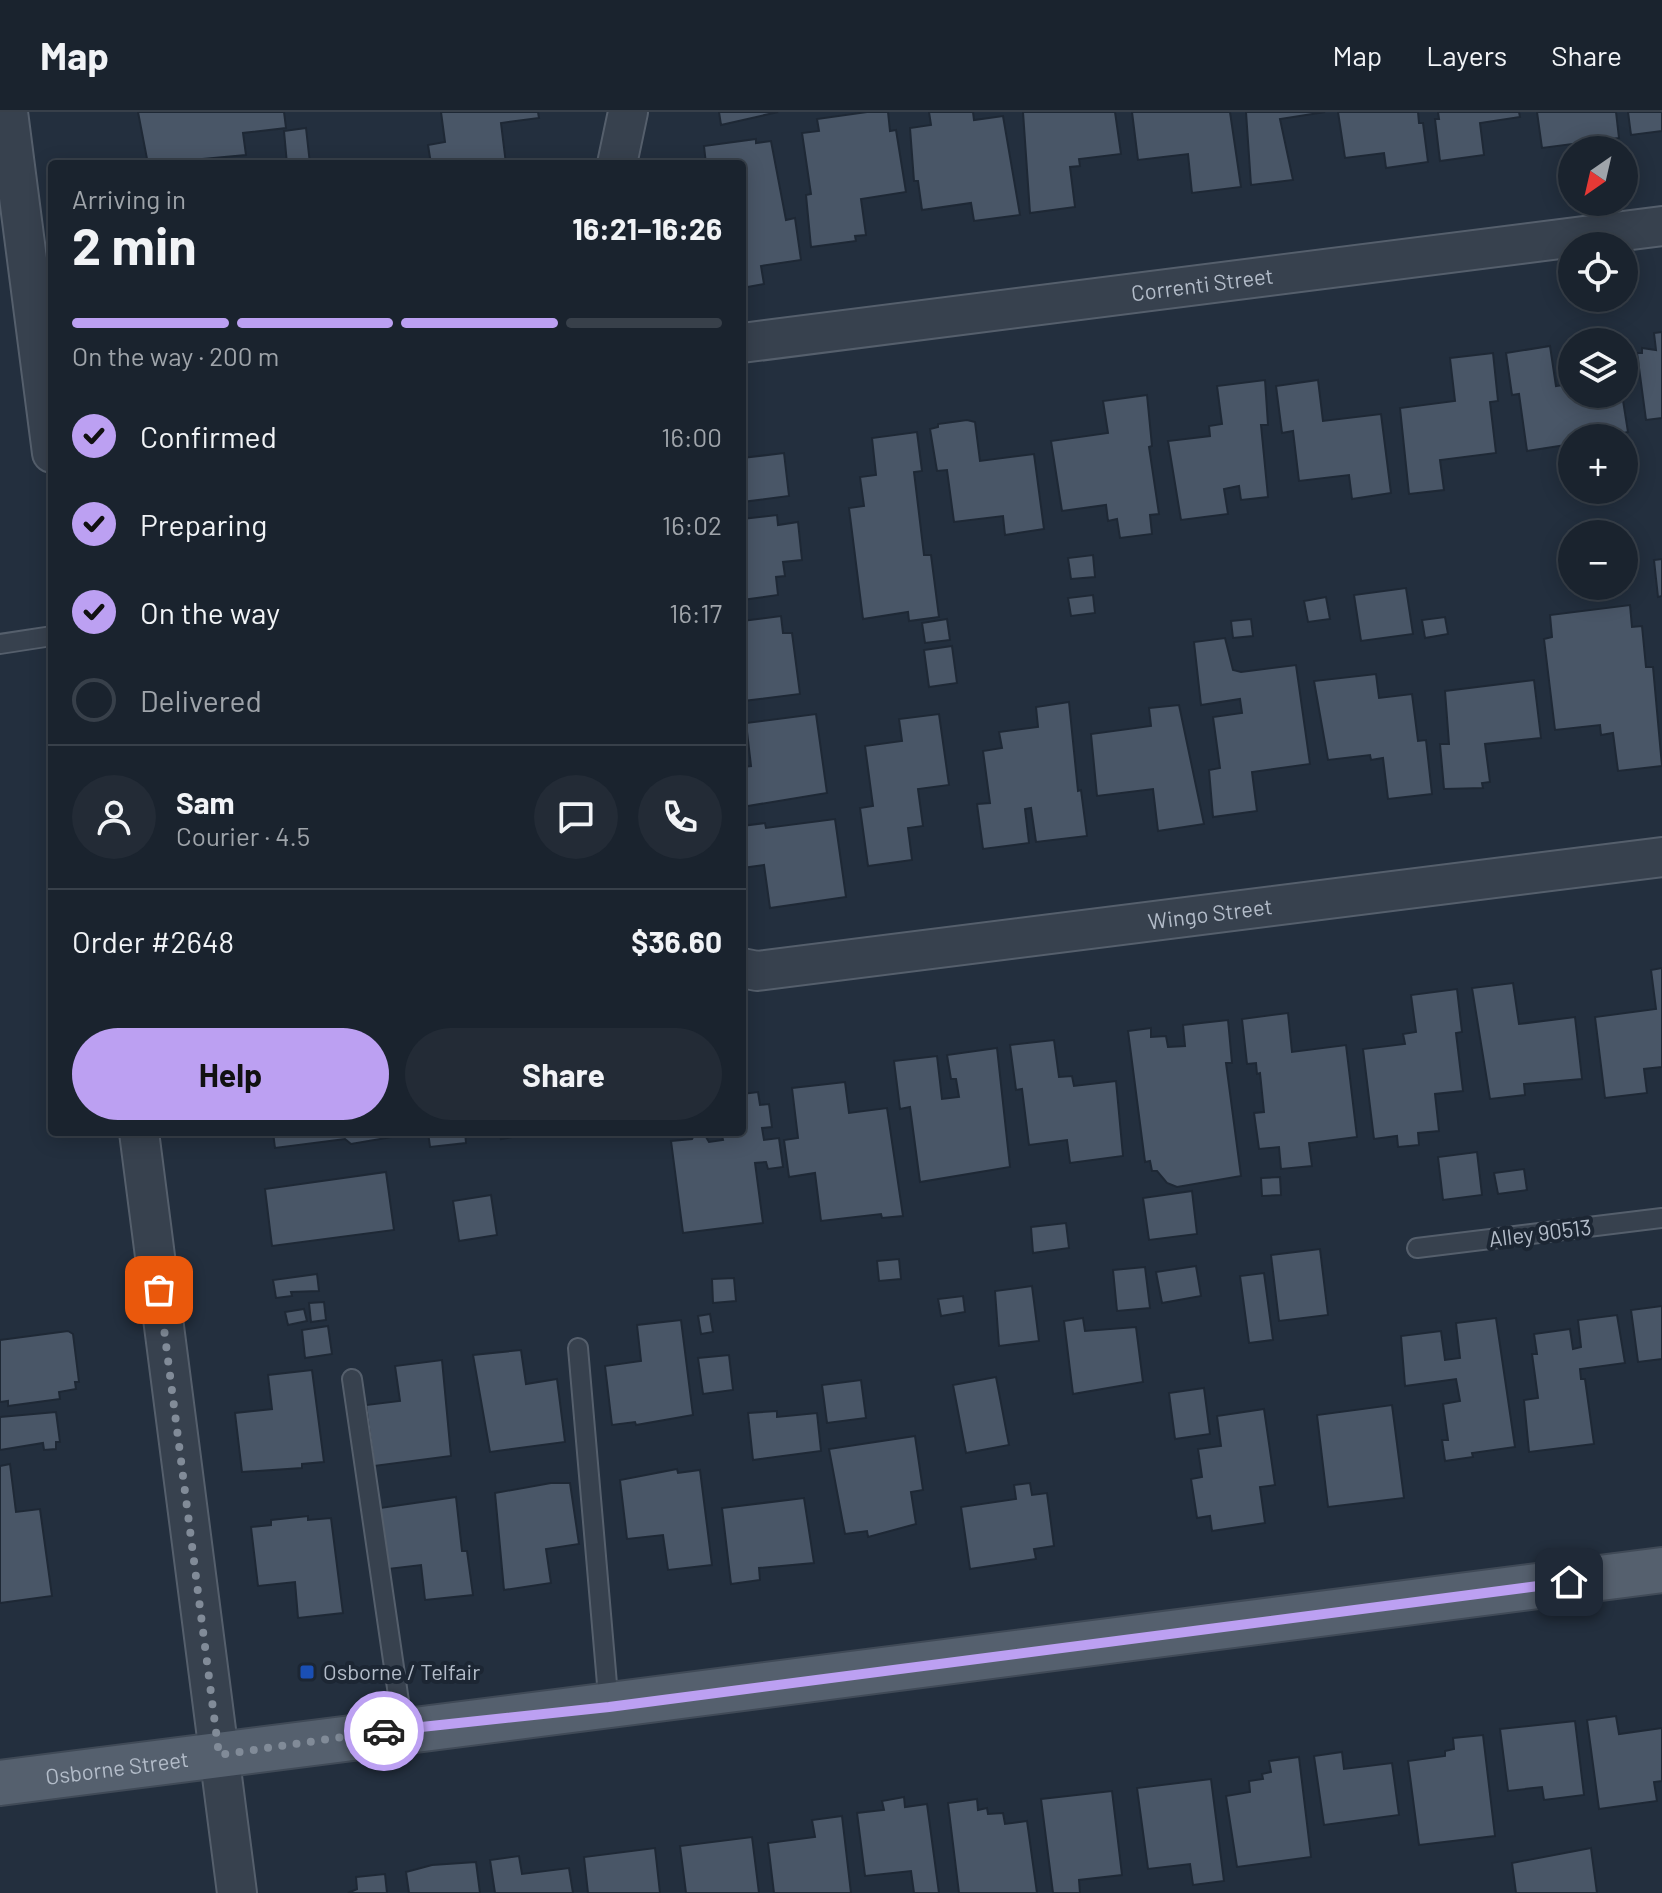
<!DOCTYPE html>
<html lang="en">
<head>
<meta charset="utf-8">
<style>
	:root { --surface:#1a232e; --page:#232b36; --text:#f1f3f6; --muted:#9fa4aa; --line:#38404a; --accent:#bca0f2 }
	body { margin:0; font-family:Barlow,sans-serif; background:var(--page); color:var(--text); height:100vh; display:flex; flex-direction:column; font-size:30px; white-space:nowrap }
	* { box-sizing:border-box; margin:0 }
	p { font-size:26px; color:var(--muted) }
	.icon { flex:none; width:44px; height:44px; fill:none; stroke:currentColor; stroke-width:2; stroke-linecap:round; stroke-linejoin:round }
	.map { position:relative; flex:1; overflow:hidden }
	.side { position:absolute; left:48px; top:48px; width:698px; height:976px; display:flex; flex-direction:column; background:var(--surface); border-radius:8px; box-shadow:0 4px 20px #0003,0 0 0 2px var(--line) }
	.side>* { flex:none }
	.needle { width:52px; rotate:214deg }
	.fabs { position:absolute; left:1558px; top:24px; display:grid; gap:16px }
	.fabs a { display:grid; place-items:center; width:80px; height:80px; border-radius:50%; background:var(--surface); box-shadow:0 4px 20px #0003,0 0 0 2px var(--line); font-size:40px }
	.pin { position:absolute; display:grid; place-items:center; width:68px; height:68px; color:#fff; margin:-34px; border-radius:16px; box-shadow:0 4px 12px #0006 }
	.courier { position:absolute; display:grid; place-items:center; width:80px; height:80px; margin:-40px; border:6px solid #bca0f2; border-radius:50%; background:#fff; color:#222; box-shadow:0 2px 10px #0007 }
	.overview em { font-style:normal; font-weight:700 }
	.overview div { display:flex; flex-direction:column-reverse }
	.overview { display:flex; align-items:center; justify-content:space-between; height:136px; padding:0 24px }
	h1 { font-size:52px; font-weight:700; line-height:60px }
	.bar { display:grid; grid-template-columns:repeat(4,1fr); gap:12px 8px; align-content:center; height:96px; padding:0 24px }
	.bar i { height:10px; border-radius:6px; background:var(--line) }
	.bar .current { background:var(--accent) }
	.bar p { grid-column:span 4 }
	.line { display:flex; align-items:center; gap:20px; padding:0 24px; border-top:2px solid var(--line) }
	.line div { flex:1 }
	.round { display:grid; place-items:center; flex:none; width:84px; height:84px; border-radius:42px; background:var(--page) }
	ol { padding:0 24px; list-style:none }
	li { display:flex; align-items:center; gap:24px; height:88px }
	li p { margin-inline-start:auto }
	li .icon { padding:8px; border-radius:50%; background:var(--accent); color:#111; stroke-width:4 }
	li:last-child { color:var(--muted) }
	li i { width:44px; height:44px; border:4px solid var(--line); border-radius:50% }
	.cta { display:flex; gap:16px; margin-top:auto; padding:16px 24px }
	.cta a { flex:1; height:92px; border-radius:48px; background:var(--accent); color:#111; font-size:32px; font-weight:700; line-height:92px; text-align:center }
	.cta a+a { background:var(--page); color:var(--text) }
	header { display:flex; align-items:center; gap:48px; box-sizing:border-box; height:112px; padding:0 40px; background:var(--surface); border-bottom:2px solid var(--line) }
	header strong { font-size:38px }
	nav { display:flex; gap:44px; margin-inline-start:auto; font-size:28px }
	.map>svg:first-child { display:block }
</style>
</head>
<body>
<header>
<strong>Map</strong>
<nav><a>Map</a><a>Layers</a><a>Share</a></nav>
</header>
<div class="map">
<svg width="1662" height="1781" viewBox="0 0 1662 1781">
	<rect width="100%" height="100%" fill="#232f3e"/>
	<g fill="#495667" stroke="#1e2835" stroke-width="2">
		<polygon points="138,0 284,0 286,16 243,21 246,43 148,52"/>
		<polygon points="441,0 538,0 539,6 501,11 506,52 431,52 428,33 445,30"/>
		<polygon points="719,0 778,0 721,13"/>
		<polygon points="867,0 888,0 890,19 896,18 906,80 861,87 866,123 855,124 856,129 811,135 806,83 811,82 802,21 819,19 817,7"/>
		<polygon points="929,0 973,0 974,8 1003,4 1020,103 974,109 971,91 922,98 918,69 914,69 910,16 931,13"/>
		<polygon points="1023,0 1115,0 1121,42 1079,47 1080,54 1070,55 1075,95 1030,101"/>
		<polygon points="1132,0 1230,0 1241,75 1192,81 1188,42 1138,48"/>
		<polygon points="1246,0 1325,0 1280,7 1293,68 1251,73"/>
		<polygon points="1338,0 1418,0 1419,11 1423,11 1428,50 1386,56 1384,41 1345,46"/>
		<polygon points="1438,0 1519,0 1520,5 1480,11 1484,43 1440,49 1435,7 1439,7"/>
		<polygon points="1537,0 1616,0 1619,26 1542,36"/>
		<polygon points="1628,0 1662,0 1662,19 1631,23"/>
		<polygon points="306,16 310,52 287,52 284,19"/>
		<polygon points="756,27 756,31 771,29 786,108 795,106 801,148 761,154 764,172 742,176 742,52 706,52 704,34"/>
		<polygon points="1662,220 1662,306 1646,308 1637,241 1642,241 1642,236 1656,238 1654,221"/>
		<polygon points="1550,234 1556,274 1569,272 1572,282 1622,282 1628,320 1619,322 1620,326 1572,326 1572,332 1527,339 1519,282 1512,283 1506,241"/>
		<polygon points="1493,241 1498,289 1490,290 1496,341 1440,348 1444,378 1409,382 1400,296 1455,289 1450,246"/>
		<polygon points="1265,268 1268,313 1261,313 1268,385 1241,388 1239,374 1224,377 1228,402 1181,408 1168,329 1210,324 1209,314 1222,312 1217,274"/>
		<polygon points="1318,268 1323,309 1381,302 1391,381 1352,387 1349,363 1299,369 1293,319 1282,321 1276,274"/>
		<polygon points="1147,283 1152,334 1149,335 1159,402 1150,403 1152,422 1120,426 1117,407 1108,409 1106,393 1062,399 1051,329 1108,321 1103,289"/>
		<polygon points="967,308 975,310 980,349 1034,342 1044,417 1005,423 1003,404 954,410 947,358 937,359 930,317 938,315 938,312"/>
		<polygon points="917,320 922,359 914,360 924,443 931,443 939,505 909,509 908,500 863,507 849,396 864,394 860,365 876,363 872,326"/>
		<polygon points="784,341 789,384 742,390 742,346"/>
		<polygon points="777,403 778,413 798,410 802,448 783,450 785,464 776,465 778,483 742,488 742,407"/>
		<polygon points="1093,443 1095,465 1071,467 1068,446"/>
		<polygon points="1662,447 1662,484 1658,485 1654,448"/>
		<polygon points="1406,476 1413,522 1361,529 1354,483"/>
		<polygon points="1093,483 1095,501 1071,504 1068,486"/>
		<polygon points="1326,485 1330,507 1308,510 1304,489"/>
		<polygon points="1630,493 1632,515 1642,514 1646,555 1653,555 1662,654 1618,659 1613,621 1601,623 1600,613 1555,618 1544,527 1552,525 1550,503"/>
		<polygon points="781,504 783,521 792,521 800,582 743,589 742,509"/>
		<polygon points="1445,505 1448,522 1425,526 1422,508"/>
		<polygon points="947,507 950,528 925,531 922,511"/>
		<polygon points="1251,507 1253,524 1233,526 1231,509"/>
		<polygon points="1225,526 1233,558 1241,560 1296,553 1310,652 1252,660 1257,699 1213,705 1209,658 1220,656 1213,605 1242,601 1240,587 1201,593 1194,530"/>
		<polygon points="952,534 957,571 929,575 924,538"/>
		<polygon points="1376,562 1379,586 1412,582 1418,629 1426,628 1432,682 1388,687 1383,646 1371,648 1370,643 1328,648 1314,569"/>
		<polygon points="1534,568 1541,626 1485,632 1490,670 1482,671 1483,676 1444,677 1440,632 1449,632 1445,579"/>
		<polygon points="1069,590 1078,679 1081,678 1087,724 1036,730 1031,696 1025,697 1029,731 983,737 977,692 990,691 983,639 1002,636 999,620 1038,615 1036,595"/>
		<polygon points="1179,593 1204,712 1158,719 1153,677 1097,684 1091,622 1151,614 1149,596"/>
		<polygon points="816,602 827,681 742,695 742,655 751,654 746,611"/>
		<polygon points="939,602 949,673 918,677 923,714 908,716 912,748 868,754 860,696 873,694 865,634 902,629 899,607"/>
		<polygon points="835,707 846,785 770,796 764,753 742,756 742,714 765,711 766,716"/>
		<polygon points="1662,856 1662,955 1644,957 1647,981 1605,986 1595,905 1656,897 1651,858"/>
		<polygon points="1513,871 1519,912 1575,905 1582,967 1524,972 1525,983 1490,987 1472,876"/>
		<polygon points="1457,877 1462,920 1456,921 1463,979 1435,982 1439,1019 1418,1021 1419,1033 1398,1035 1397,1024 1374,1027 1363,937 1405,932 1403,922 1416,920 1411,883"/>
		<polygon points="1288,901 1292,940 1346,933 1357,1025 1309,1031 1312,1054 1281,1057 1279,1035 1259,1037 1254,1001 1264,1000 1260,961 1257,962 1256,951 1247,952 1242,907"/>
		<polygon points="1228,908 1232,951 1226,951 1241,1064 1177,1075 1167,1071 1157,1059 1152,1059 1150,1049 1145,1050 1128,919 1151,916 1151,925 1166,924 1168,935 1185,934 1183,913"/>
		<polygon points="1054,928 1059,965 1072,964 1074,974 1116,969 1123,1044 1070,1051 1067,1028 1029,1033 1022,977 1016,978 1010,933"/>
		<polygon points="997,936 1010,1055 920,1070 910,995 900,997 894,949 937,944 942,987 959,985 956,967 951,967 947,943"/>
		<polygon points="845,970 849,1001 887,996 903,1104 882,1106 881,1102 821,1109 815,1061 789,1065 784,1028 798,1026 792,976"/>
		<polygon points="758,980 760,993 769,992 772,1015 762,1016 764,1028 779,1026 783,1055 768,1057 766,1050 755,1051 763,1111 683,1121 671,1029 692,1027 695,1021 703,1020 709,1030 723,1028 721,1020 742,1020 742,982"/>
		<polygon points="273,1020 392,1020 392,1025 351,1032 345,1027 275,1036"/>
		<polygon points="428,1020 465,1020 466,1031 430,1035"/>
		<polygon points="499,1020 543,1020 501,1027"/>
		<polygon points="1477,1040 1482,1083 1443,1088 1438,1045"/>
		<polygon points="1524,1057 1527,1078 1498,1082 1494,1061"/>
		<polygon points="386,1060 394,1118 272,1134 265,1077"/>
		<polygon points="1280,1065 1281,1083 1262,1084 1261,1066"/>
		<polygon points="1192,1079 1197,1122 1149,1128 1143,1086"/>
		<polygon points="491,1083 497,1123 459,1129 453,1089"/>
		<polygon points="1066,1111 1069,1136 1033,1141 1031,1115"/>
		<polygon points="1320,1137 1328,1203 1279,1209 1271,1143"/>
		<polygon points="899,1147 901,1167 879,1169 877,1149"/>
		<polygon points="1196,1154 1201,1184 1162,1191 1156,1160"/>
		<polygon points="1145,1155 1150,1196 1117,1199 1113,1158"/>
		<polygon points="1264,1161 1273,1228 1249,1231 1240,1164"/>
		<polygon points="317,1162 319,1179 291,1180 292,1184 276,1186 273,1168"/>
		<polygon points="734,1166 736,1189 713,1191 712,1167"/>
		<polygon points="1032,1174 1039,1229 999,1234 995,1179"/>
		<polygon points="963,1184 965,1200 941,1204 938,1187"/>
		<polygon points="324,1190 326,1208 311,1210 309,1191"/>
		<polygon points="1662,1194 1662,1247 1638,1250 1631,1198"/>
		<polygon points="304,1197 307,1209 288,1213 285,1200"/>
		<polygon points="710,1202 713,1220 701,1222 698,1204"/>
		<polygon points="1617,1203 1625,1251 1580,1257 1581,1267 1585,1267 1594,1332 1529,1340 1524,1288 1538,1286 1532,1242 1537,1242 1534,1222 1570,1217 1573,1237 1581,1235 1578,1208"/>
		<polygon points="1083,1206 1085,1219 1136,1215 1143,1270 1073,1282 1064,1209"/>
		<polygon points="1496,1206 1515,1335 1472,1341 1473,1345 1445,1349 1442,1328 1448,1328 1443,1292 1460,1289 1456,1267 1405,1274 1401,1224 1441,1219 1445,1248 1460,1246 1456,1211"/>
		<polygon points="681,1208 693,1303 636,1313 635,1310 612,1313 605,1254 641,1249 637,1213"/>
		<polygon points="328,1214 332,1242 305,1246 302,1218"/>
		<polygon points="68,1219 73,1222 79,1270 75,1270 76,1277 59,1280 60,1287 8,1294 8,1289 0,1290 0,1228"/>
		<polygon points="521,1238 526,1272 557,1267 565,1330 490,1340 473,1243"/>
		<polygon points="729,1243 733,1278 703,1282 698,1246"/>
		<polygon points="442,1248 451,1344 374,1354 366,1293 400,1289 395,1254"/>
		<polygon points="312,1258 324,1350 302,1352 302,1356 242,1360 235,1301 272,1297 268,1263"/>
		<polygon points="996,1265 1009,1333 966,1341 953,1273"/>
		<polygon points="861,1268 866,1306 827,1311 822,1273"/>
		<polygon points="1204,1276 1210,1322 1175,1327 1169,1281"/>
		<polygon points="1392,1293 1404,1386 1328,1395 1317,1303"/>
		<polygon points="1264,1297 1275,1373 1260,1375 1265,1411 1212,1419 1210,1404 1197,1406 1191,1367 1202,1365 1198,1337 1221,1334 1217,1304"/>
		<polygon points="777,1299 777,1305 817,1301 821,1339 753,1348 748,1301"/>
		<polygon points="56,1300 60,1330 56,1330 56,1337 44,1338 43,1331 0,1338 0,1305"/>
		<polygon points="915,1324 923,1378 911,1380 916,1412 868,1425 867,1419 845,1422 829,1337"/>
		<polygon points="10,1352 16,1400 40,1397 52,1484 0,1491 0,1354"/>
		<polygon points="677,1357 678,1361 700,1358 712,1453 668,1458 663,1423 627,1427 620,1368"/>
		<polygon points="551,1371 570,1371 579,1432 546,1437 551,1471 504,1478 495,1381"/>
		<polygon points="1030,1371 1032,1383 1047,1381 1054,1434 1034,1437 1036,1447 970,1457 961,1395 1016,1387 1014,1373"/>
		<polygon points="456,1385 462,1439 467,1439 473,1483 425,1488 421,1453 388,1457 380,1396"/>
		<polygon points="804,1386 814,1451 759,1456 760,1468 731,1472 722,1396"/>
		<polygon points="308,1404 308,1408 331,1406 343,1501 298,1506 295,1470 258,1474 251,1415 271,1413 271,1408"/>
		<polygon points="1616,1604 1619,1622 1662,1616 1662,1669 1654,1670 1657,1689 1599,1697 1587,1608"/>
		<polygon points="1575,1609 1584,1683 1544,1688 1542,1675 1508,1679 1500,1617"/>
		<polygon points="1483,1623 1495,1724 1419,1733 1408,1649 1445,1644 1445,1639 1454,1637 1453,1626"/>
		<polygon points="1342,1640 1344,1657 1392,1651 1399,1703 1324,1713 1314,1644"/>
		<polygon points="1299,1645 1311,1745 1237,1755 1226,1684 1250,1680 1249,1669 1263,1667 1262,1662 1271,1660 1269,1649"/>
		<polygon points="1211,1667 1224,1769 1193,1773 1190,1752 1148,1757 1137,1676"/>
		<polygon points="1112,1679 1122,1763 1079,1768 1080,1781 1053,1781 1041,1687"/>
		<polygon points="904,1685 905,1695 927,1692 939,1781 914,1781 911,1759 865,1764 857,1701 884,1698 882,1689"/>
		<polygon points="977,1687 978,1698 987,1696 988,1702 1003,1701 1005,1712 1027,1709 1037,1781 959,1781 948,1691"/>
		<polygon points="842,1704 851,1781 774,1781 768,1731 815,1725 812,1708"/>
		<polygon points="752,1725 759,1781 686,1781 680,1734"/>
		<polygon points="655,1736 660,1781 588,1781 584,1745"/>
		<polygon points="1591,1736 1597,1781 1516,1781 1512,1751"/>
		<polygon points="519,1744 522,1762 569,1756 573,1781 495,1781 490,1748"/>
		<polygon points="476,1750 480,1781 409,1781 406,1760 432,1753"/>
		<polygon points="385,1762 387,1781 348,1781 357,1777 356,1765"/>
	</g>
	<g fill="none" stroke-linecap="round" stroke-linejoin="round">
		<defs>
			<g id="lane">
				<polyline points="0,532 52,524"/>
				<polyline points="1417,1136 1662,1106"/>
				<polyline points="578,1236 609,1595"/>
				<polyline points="352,1267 403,1617"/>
			</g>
			<g id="street">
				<polyline points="8,0 52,341"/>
				<polyline points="617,52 628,0"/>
				<path id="s1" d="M742,231l920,-117"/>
				<path id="s2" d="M742,856l15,3 905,-114"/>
				<polyline points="139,1020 237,1781"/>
			</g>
			<g id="primary">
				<path id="s3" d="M0,1671c554,-71 1108,-141 1662,-213"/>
			</g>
		</defs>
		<use href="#lane" stroke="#555f6c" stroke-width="22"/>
		<use href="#street" stroke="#555f6c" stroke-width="42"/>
		<use href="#primary" stroke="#404a57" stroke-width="48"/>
		<use href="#lane" stroke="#37414e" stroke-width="18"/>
		<use href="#street" stroke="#37414e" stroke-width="38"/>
		<use href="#primary" stroke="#55606e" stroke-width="44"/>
	</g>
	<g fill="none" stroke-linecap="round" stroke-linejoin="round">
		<polyline stroke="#818b98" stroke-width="8" stroke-dasharray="0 14.4" points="159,1178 219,1643 384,1619"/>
		<polyline stroke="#bca0f2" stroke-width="10" points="384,1619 609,1595 1569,1470"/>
	</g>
	<rect fill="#1a4fb4" stroke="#1c2633" stroke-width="3" x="299" y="1552" width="16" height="16" rx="4"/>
	<g text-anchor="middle" stroke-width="8" stroke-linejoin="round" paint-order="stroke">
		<g font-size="22" fill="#b3bcc9" stroke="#1c2633">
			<text dy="8" stroke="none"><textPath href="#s1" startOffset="464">Correnti Street</textPath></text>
			<text dy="8" stroke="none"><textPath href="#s2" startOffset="472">Wingo Street</textPath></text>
			<text transform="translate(1540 1121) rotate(-7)" y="8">Alley 90513</text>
			<text dy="8" stroke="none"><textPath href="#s3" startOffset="118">Osborne Street</textPath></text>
		</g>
		<g font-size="22" fill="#b3bcc9" stroke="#1c2633" text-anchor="start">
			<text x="323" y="1568">Osborne / Telfair</text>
		</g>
	</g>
</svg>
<div class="fabs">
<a><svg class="needle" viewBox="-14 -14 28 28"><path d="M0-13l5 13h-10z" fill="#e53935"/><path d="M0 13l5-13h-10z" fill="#9fa4aa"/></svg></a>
<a><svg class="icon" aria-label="locate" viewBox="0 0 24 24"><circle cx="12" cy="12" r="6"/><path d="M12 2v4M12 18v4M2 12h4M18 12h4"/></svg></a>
<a><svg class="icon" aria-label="layers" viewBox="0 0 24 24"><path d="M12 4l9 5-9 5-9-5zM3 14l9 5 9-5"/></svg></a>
<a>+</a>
<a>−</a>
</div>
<div class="pin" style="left:159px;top:1178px;background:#ea580c"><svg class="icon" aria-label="bag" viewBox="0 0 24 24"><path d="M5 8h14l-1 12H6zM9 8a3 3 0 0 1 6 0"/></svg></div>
<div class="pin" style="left:1569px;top:1470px;background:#1f2937"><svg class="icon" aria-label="home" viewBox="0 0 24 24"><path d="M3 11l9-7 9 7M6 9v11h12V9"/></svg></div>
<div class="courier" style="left:384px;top:1619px"><svg class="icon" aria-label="car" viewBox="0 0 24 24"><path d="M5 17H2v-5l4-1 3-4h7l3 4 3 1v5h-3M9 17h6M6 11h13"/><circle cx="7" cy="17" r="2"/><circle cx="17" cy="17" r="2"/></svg></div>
<section class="side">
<div class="overview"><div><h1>2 min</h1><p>Arriving in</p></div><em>16:21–16:26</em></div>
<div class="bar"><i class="current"></i><i class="current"></i><i class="current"></i><i></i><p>On the way · 200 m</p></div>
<ol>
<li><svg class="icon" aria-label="check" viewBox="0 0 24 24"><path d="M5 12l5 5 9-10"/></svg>Confirmed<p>16:00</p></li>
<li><svg class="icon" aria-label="check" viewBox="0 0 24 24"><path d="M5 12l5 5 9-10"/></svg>Preparing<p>16:02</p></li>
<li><svg class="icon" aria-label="check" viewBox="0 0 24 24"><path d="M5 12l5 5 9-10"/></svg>On the way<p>16:17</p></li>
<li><i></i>Delivered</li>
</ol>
<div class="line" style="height:144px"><a class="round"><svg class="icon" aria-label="person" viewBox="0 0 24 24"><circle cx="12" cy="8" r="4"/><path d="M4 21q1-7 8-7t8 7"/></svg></a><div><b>Sam</b><p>Courier · 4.5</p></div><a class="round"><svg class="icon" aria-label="chat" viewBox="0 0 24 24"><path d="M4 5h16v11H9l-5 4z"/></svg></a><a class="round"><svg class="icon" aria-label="phone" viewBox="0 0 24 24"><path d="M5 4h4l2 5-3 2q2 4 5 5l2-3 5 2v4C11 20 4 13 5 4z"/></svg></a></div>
<div class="line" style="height:104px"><div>Order #2648</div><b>$36.60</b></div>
<div class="cta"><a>Help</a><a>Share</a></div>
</section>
</div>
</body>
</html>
